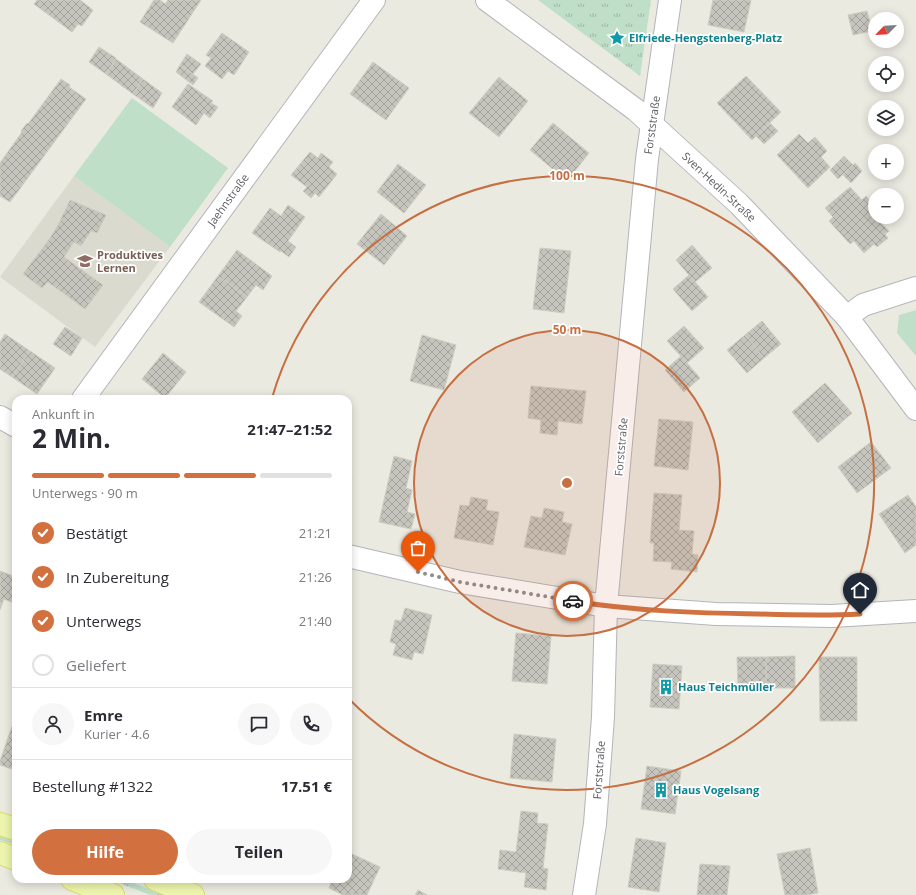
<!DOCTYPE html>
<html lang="de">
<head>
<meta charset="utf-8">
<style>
	:root { --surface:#fff; --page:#f7f7f7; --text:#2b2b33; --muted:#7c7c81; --line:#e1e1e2; --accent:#d2713f }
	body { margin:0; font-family:"Open Sans",sans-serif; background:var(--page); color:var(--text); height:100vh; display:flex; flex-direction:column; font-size:15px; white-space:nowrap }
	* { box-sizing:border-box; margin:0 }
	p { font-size:13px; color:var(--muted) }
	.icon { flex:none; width:22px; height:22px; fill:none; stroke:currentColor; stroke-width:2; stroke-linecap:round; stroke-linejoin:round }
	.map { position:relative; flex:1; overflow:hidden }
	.details { position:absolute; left:12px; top:395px; width:340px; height:488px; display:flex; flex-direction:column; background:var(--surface); border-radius:12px; box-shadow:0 2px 10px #0003 }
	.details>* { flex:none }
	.needle { width:26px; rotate:246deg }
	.tools { position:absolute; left:868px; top:12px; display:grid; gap:8px }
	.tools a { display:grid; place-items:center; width:36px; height:36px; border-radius:50%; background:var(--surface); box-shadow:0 2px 10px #0003; font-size:20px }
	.pin { position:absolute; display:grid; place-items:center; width:34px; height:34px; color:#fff; margin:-41px -17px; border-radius:50% 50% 50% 0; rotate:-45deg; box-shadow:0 0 4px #0007 }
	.pin .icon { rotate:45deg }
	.courier { position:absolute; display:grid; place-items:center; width:40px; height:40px; margin:-20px; border:3px solid #d2713f; border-radius:50%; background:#fff; color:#222; box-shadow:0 1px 5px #0007 }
	.overview em { font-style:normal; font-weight:700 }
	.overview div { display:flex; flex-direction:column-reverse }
	.overview { display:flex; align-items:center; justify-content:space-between; height:68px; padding:0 20px }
	h1 { font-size:26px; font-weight:700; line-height:30px }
	.bar { display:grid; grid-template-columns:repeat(4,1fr); gap:6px 4px; align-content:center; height:48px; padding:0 20px }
	.bar i { height:5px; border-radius:3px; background:var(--line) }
	.bar .on { background:var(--accent) }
	.bar p { grid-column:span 4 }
	.line { display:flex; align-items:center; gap:10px; padding:0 20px; border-top:1px solid var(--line) }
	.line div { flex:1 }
	.round { display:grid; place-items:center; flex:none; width:42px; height:42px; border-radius:21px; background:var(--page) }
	ol { padding:0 20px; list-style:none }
	li { display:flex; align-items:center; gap:12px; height:44px }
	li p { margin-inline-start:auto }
	li .icon { padding:4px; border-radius:50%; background:var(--accent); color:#fff; stroke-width:4 }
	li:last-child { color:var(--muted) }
	li i { width:22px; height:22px; border:2px solid var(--line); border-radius:50% }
	.button { display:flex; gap:8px; margin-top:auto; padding:8px 20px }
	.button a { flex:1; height:46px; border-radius:24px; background:var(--accent); color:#fff; font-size:16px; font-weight:700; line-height:46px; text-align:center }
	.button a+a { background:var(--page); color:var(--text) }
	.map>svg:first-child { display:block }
</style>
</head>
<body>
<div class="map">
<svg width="916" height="895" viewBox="0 0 916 895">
	<defs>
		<pattern id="grass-tufts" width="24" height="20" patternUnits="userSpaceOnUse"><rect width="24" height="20" fill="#c0dfc8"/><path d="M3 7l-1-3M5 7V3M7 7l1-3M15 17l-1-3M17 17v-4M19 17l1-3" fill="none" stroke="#9fb8a6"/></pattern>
		<pattern id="building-cross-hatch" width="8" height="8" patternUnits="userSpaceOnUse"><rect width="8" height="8" fill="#c6c5bd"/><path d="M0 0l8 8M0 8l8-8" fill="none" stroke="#a4a39d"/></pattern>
	</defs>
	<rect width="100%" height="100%" fill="#eaeae1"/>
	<polygon fill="#dadacf" points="74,176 170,247 95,347 0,277"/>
	<g fill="url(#grass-tufts)">
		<polygon points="538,0 651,0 640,76"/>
		<polygon points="0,834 16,839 16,845 0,840"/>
		<polygon points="109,879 123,879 164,895 150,895"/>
	</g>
	<g fill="#c0dfc8">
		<polygon points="132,98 228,168 170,247 74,176"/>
		<polygon points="916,310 916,356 897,333 899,315"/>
	</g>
	<g fill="url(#building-cross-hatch)" stroke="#cecdc0">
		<polygon points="37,0 80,0 93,10 82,26 78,24 72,32 34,4"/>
		<polygon points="154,0 160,0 165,4 168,0 201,0 173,43 140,22"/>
		<polygon points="713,0 751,0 744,32 708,25"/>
		<polygon points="867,11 872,31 853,35 848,15"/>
		<polygon points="222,33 249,52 234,75 228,71 222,79 205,66 211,58 206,55"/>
		<polygon points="99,47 116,58 106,74 89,62"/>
		<polygon points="187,54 201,64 193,74 180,65"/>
		<polygon points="116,59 143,79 133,94 106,74"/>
		<polygon points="373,62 409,88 386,120 350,94"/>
		<polygon points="180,65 198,78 193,85 176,72"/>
		<polygon points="746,76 781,112 752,140 717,103"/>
		<polygon points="499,77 528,101 499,137 469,113"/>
		<polygon points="61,79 70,85 69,87 86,99 10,202 0,196 0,163 22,132 21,131 27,123 28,124"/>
		<polygon points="143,79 162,93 153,108 133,94"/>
		<polygon points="188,84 213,101 211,103 218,107 210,118 204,113 196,125 172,107"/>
		<polygon points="553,123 589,153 567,181 530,150"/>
		<polygon points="770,123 778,131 764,144 756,136"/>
		<polygon points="799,134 808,143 815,137 827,151 821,157 830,167 808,188 777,155"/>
		<polygon points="310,152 318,158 321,153 333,162 329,167 337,174 319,197 315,193 311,198 303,191 307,187 291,175"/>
		<polygon points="844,156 853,165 838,179 830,170"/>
		<polygon points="855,163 862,171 851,183 843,175"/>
		<polygon points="398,164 426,185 404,213 377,192"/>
		<polygon points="850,187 862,200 866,196 875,206 875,212 873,214 875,217 889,231 885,234 888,238 877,247 874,244 864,253 854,241 850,244 829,221 833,217 825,208"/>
		<polygon points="70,200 106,215 97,233 91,231 81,246 74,242 64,257 103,285 85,309 48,282 42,288 23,274 50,238 59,223"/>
		<polygon points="288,205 305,217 288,241 296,247 289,257 281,251 280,252 252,233 270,208 281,216"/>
		<polygon points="381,214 407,236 384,265 357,244"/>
		<polygon points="692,245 712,268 695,282 676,260"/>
		<polygon points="540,248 571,251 564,313 533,309"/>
		<polygon points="237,250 272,276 263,290 256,285 247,297 218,276"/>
		<polygon points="689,275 708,297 692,311 673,289"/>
		<polygon points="218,276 247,297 236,311 242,316 234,327 199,302"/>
		<polygon points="762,321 781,344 764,358 745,335"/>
		<polygon points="684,326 704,348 687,363 667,341"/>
		<polygon points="65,327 82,338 71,356 53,344"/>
		<polygon points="5,334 30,351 12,377 0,369 0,342"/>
		<polygon points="422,335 456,345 444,390 410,381"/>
		<polygon points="745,335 764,358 747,373 727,350"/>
		<polygon points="30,351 55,368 37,394 12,377"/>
		<polygon points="163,353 186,372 165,398 142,379"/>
		<polygon points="681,356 700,378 684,392 665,370"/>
		<polygon points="825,383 852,413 818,443 792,412"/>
		<polygon points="531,386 586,391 582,424 558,421 557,435 540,433 541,420 528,418"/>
		<polygon points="659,419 693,422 688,470 654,466"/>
		<polygon points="871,442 891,468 857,493 838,467"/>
		<polygon points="394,456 412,461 406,488 412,490 407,512 415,514 411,529 379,522"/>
		<polygon points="348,477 352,478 348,491"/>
		<polygon points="654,493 682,495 679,530 694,531 692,554 698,555 697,572 671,569 672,562 653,561 654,543 650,543"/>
		<polygon points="908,495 916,507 916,545 905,553 879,514"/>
		<polygon points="471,497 488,500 486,510 499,512 493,545 454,538 460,505 469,506"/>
		<polygon points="544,508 564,512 562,522 572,524 565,555 524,547 531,516 542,518"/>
		<polygon points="16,530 16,542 12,540"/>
		<polygon points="0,571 16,577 16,604 4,599 0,610"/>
		<polygon points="405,608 432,615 423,654 414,652 412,660 393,655 396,644 390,642 395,620 401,621"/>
		<polygon points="516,633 551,636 547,684 512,681"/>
		<polygon points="795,656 795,688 766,688 766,657"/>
		<polygon points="737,657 766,657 766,688 738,689"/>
		<polygon points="819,657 857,657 857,721 820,721"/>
		<polygon points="653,664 682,666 679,709 650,707"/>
		<polygon points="12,726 16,728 16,765 15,770 0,765 0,761"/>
		<polygon points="514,734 556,739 552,782 510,778"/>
		<polygon points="647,766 681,771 675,814 641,809"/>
		<polygon points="521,811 538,813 537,823 548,824 543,868 548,869 546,890 524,887 526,873 498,869 500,850 516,852"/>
		<polygon points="636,838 666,843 659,892 628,887"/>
		<polygon points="810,848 818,893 806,895 785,895 777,854"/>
		<polygon points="348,852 380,867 367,895 343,895 329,888 333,879 348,879"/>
		<polygon points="700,864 730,866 727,895 697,895"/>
		<polygon points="418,890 427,895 415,895"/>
	</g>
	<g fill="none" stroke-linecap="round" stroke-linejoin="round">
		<defs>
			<g id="minor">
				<polyline points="487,0 636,110 739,204 847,317 916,409"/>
				<polyline points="847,317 863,305 916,288"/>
				<polyline points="83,399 374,0"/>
				<polyline points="0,417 16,426"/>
				<polyline points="348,556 460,582 606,606 716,614 832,616 916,611"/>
				<polyline points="584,895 595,824 603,717 606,606 647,159 670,0"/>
			</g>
			<g id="major">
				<polyline points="0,824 16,829"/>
				<polyline points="0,853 16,859"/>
				<polyline points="72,879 113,895"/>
				<polyline points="155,879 193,895"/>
			</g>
		</defs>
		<use href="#minor" stroke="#b3b5ba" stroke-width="24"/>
		<use href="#major" stroke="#dedc66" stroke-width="24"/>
		<use href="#minor" stroke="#fff" stroke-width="22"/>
		<use href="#major" stroke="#edf4ac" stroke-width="22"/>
	</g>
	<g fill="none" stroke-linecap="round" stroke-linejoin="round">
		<polyline stroke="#8c8d8d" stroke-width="4" stroke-dasharray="0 7.2" points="418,572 460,582 573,601"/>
		<path stroke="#d2713f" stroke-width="5" d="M573,601c61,10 124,12 186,13 33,1 67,2 101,0"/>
	</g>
	<circle cx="567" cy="483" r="153" fill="#c66f42" fill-opacity=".12"/>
	<g fill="none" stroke="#c66f42" stroke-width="2">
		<circle cx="567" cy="483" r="153"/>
		<path d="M272 398A307 307 0 1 1 348 698"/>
	</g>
	<defs>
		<symbol id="sight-bare" viewBox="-9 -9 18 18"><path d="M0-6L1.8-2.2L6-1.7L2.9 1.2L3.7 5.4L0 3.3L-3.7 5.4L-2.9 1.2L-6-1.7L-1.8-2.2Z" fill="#0f9aa8" stroke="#fff" stroke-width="2.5" paint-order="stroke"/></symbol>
		<symbol id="school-bare" viewBox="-9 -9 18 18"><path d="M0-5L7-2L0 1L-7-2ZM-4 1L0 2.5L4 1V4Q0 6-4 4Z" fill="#8d6e63" stroke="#fff" stroke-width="2.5" paint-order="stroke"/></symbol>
		<symbol id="building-bare" viewBox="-9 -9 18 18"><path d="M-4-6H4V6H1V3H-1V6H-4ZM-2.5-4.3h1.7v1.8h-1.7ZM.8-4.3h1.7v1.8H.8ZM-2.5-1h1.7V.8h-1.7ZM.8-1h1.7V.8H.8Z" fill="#0f9aa8" stroke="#fff" stroke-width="2.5" paint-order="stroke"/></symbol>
	</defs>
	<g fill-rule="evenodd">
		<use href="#sight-bare" x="606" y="27" width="22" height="22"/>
		<use href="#school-bare" x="74" y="250" width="22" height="22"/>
		<use href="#building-bare" x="655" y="676" width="22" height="22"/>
		<use href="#building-bare" x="650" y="779" width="22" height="22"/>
	</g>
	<g text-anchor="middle" stroke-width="3.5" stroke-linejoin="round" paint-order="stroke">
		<g font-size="11" font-weight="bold" fill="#0d838f" stroke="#fff" text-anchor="start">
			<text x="629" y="42">Elfriede-Hengstenberg-Platz</text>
			<text x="678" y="691">Haus Teichmüller</text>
			<text x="673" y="794">Haus Vogelsang</text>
		</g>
		<g font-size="11" fill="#595b60" stroke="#fff">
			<text transform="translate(652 125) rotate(-82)" y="4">Forststraße</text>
			<text transform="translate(719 187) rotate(43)" y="4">Sven-Hedin-Straße</text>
			<text transform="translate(228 200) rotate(-54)" y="4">Jaehnstraße</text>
			<text transform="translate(621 447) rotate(-85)" y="4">Forststraße</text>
			<text transform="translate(599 770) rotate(-86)" y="4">Forststraße</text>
		</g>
		<g font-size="11" font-weight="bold" fill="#785e54" stroke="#fff" text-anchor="start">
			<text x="97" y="259">Produktives<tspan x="97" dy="13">Lernen</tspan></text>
		</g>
	</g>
	<circle cx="567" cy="483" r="6" fill="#c66f42" stroke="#fff" stroke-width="2"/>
	<g font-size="12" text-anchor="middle" font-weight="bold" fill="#c66f42" stroke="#fff" stroke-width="3.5" stroke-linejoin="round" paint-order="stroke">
		<text x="567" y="180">100 m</text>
		<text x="567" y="334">50 m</text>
	</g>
</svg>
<div class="tools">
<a><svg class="needle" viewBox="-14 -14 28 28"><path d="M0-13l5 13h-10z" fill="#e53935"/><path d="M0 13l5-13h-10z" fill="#7c7c81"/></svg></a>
<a><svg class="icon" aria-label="locate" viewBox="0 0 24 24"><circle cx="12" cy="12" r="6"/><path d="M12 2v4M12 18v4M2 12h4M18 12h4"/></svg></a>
<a><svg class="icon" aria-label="layers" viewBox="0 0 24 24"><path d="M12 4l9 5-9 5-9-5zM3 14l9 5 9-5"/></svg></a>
<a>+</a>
<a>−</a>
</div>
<div class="pin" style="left:418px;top:572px;background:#ea580c"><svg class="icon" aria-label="bag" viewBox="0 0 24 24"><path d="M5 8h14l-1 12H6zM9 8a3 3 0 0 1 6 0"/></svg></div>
<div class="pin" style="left:860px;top:614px;background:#1f2937"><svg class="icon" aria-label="home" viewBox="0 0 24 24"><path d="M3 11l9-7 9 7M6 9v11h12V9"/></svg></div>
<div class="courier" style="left:573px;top:601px"><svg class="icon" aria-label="car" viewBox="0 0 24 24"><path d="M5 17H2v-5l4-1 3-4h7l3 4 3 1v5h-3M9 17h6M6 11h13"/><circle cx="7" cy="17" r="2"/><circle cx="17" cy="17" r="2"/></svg></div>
<section class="details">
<div class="overview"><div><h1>2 Min.</h1><p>Ankunft in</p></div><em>21:47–21:52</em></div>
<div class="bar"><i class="on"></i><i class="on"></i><i class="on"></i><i></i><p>Unterwegs · 90 m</p></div>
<ol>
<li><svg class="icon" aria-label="check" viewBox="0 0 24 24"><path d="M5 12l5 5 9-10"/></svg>Bestätigt<p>21:21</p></li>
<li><svg class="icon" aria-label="check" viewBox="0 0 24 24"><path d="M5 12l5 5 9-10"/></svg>In Zubereitung<p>21:26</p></li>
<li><svg class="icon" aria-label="check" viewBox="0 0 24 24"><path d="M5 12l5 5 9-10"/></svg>Unterwegs<p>21:40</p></li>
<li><i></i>Geliefert</li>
</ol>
<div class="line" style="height:72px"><a class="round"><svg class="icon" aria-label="person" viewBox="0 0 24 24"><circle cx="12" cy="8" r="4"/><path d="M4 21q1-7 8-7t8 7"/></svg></a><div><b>Emre</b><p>Kurier · 4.6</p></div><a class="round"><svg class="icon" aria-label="chat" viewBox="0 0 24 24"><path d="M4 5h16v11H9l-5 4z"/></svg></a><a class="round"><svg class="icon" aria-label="phone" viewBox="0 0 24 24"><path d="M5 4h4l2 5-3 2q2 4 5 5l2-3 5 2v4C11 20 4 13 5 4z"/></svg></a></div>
<div class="line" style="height:52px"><div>Bestellung #1322</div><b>17.51 €</b></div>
<div class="button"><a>Hilfe</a><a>Teilen</a></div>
</section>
</div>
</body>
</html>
